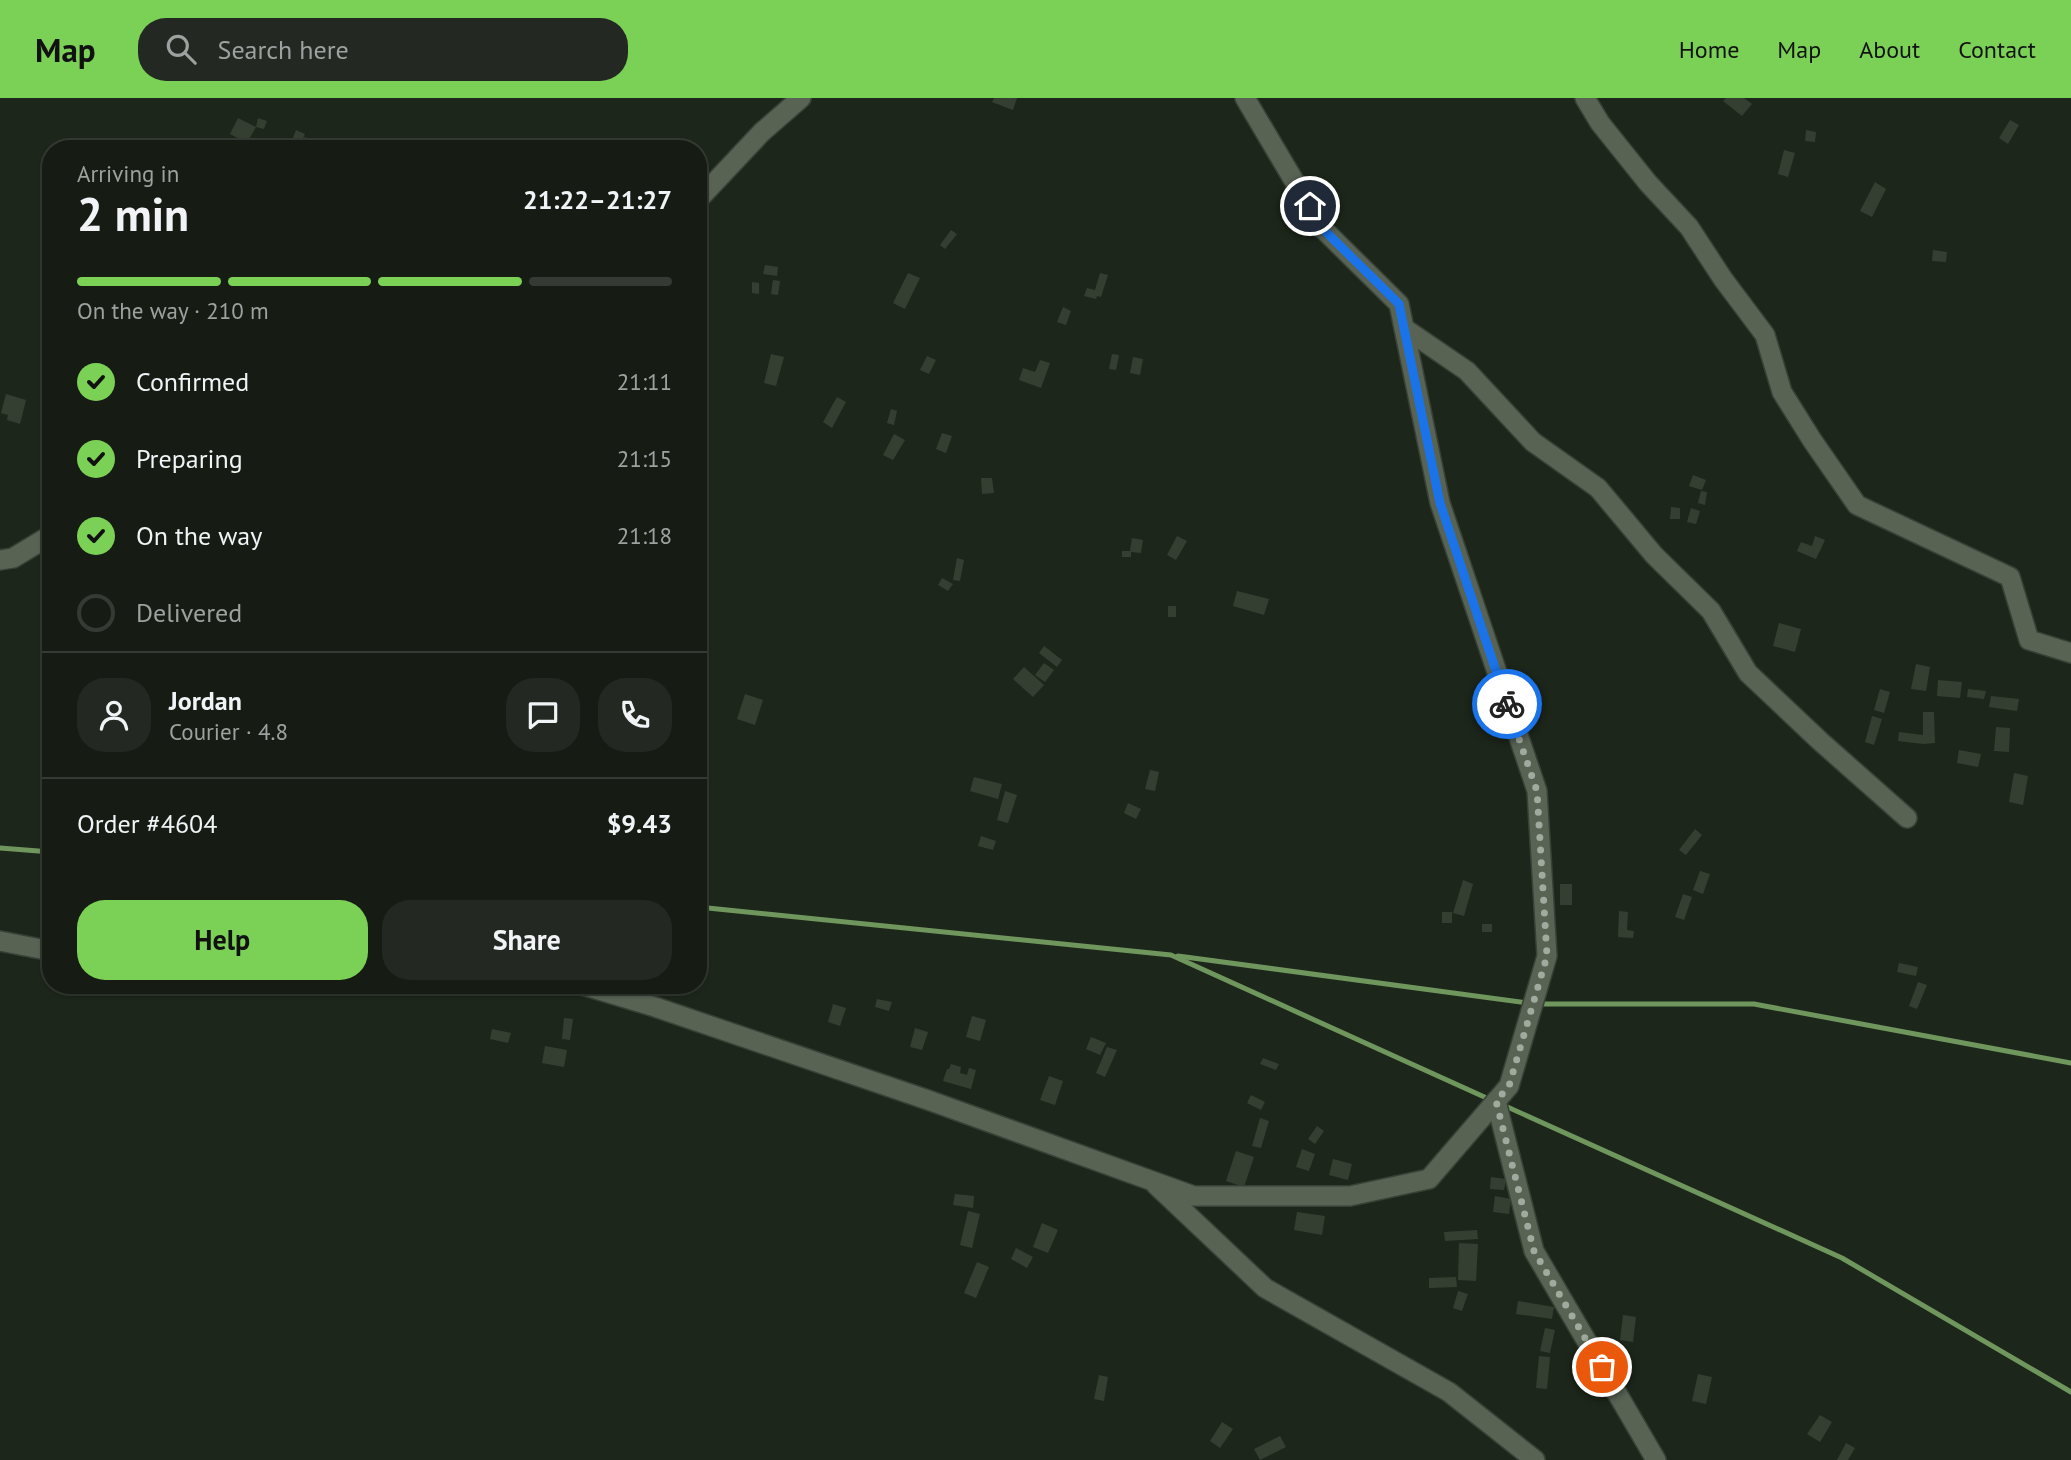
<!DOCTYPE html>
<html lang="en">
<head>
<meta charset="utf-8">
<style>
	:root { --surface:#161c14; --page:#232922; --text:#f1f3f6; --muted:#9ea1a0; --line:#353a34; --accent:#7bd155 }
	body { margin:0; font-family:"PT Sans",sans-serif; background:var(--page); color:var(--text); height:100vh; display:flex; flex-direction:column; font-size:26px; white-space:nowrap }
	* { box-sizing:border-box; margin:0 }
	p { font-size:23px; color:var(--muted) }
	.icon { flex:none; width:38px; height:38px; fill:none; stroke:currentColor; stroke-width:2; stroke-linecap:round; stroke-linejoin:round }
	.map { position:relative; flex:1; overflow:hidden }
	.details { position:absolute; left:42px; top:42px; width:665px; height:854px; display:flex; flex-direction:column; background:var(--surface); border-radius:28px; box-shadow:0 2px 5px #0004,0 0 0 2px var(--line) }
	.details>* { flex:none }
	.pin { position:absolute; display:grid; place-items:center; width:60px; height:60px; color:#fff; margin:-30px; border:4px solid #fff; border-radius:50%; box-shadow:0 2px 7px #0007 }
	.courier { position:absolute; display:grid; place-items:center; width:70px; height:70px; margin:-35px; border:5px solid #1a73e8; border-radius:50%; background:#fff; color:#222; box-shadow:0 2px 9px #0007 }
	.head em { font-style:normal; font-weight:700 }
	.head div { display:flex; flex-direction:column-reverse }
	.head { display:flex; align-items:center; justify-content:space-between; height:119px; padding:0 35px }
	h1 { font-size:46px; font-weight:700; line-height:52px }
	.bar { display:grid; grid-template-columns:repeat(4,1fr); gap:10px 7px; align-content:center; height:84px; padding:0 35px }
	.bar i { height:9px; border-radius:5px; background:var(--line) }
	.bar .on { background:var(--accent) }
	.bar p { grid-column:span 4 }
	.line { display:flex; align-items:center; gap:18px; padding:0 35px; border-top:2px solid var(--line) }
	.line div { flex:1 }
	.round { display:grid; place-items:center; flex:none; width:74px; height:74px; border-radius:28px; background:var(--page) }
	ol { padding:0 35px; list-style:none }
	li { display:flex; align-items:center; gap:21px; height:77px }
	li p { margin-inline-start:auto }
	li .icon { padding:7px; border-radius:50%; background:var(--accent); color:#111; stroke-width:4 }
	li:last-child { color:var(--muted) }
	li i { width:38px; height:38px; border:4px solid var(--line); border-radius:50% }
	.button { display:flex; gap:14px; margin-top:auto; padding:14px 35px }
	.button a { flex:1; height:80px; border-radius:28px; background:var(--accent); color:#111; font-size:28px; font-weight:700; line-height:80px; text-align:center }
	.button a+a { background:var(--page); color:var(--text) }
	header { display:flex; align-items:center; gap:42px; box-sizing:border-box; height:98px; padding:0 35px; background:var(--accent); color:#111 }
	header strong { font-size:33px }
	nav { display:flex; gap:38px; margin-inline-start:auto; font-size:24px }
	.search { width:490px; height:63px; background:var(--page); display:flex; align-items:center; gap:18px; box-sizing:border-box; padding:0 24px; border-radius:28px; color:var(--muted); font-size:26px }
	.map>svg:first-child { display:block }
</style>
</head>
<body>
<header>
<strong>Map</strong>
<div class="search"><svg class="icon" aria-label="search" viewBox="0 0 24 24"><circle cx="10" cy="10" r="6"/><path d="M15 15l6 6"/></svg>Search here</div>
<nav><a>Home</a><a>Map</a><a>About</a><a>Contact</a></nav>
</header>
<div class="map">
<svg width="2071" height="1362" viewBox="0 0 2071 1362">
	<rect width="100%" height="100%" fill="#1d261a"/>
	<g fill="none" stroke-linecap="round" stroke-linejoin="round">
		<g stroke="#6f965d" stroke-width="5">
			<polyline points="0,750 51,754"/>
			<polyline points="698,809 1171,857 1491,1002"/>
			<polyline points="1178,858 1528,905"/>
			<polyline points="1538,906 1754,906 2071,965"/>
			<polyline points="1503,1007 1842,1160 2071,1294"/>
		</g>
	</g>
	<g fill="#353f31">
		<polygon points="994,0 1017,0 1013,12 992,4"/>
		<polygon points="1726,0 1744,0 1752,6 1742,18 1723,3"/>
		<polygon points="238,20 256,29 258,20 267,23 264,31 256,29 247,45 230,36"/>
		<polygon points="2010,22 2019,27 2008,46 1999,40"/>
		<polygon points="296,32 305,36 298,51 268,49 272,41 290,48"/>
		<polygon points="1806,32 1816,34 1815,44 1805,43"/>
		<polygon points="304,39 317,43 314,51 301,51"/>
		<polygon points="1784,52 1795,55 1788,79 1778,76"/>
		<polygon points="1875,84 1886,91 1872,119 1860,113"/>
		<polygon points="951,132 957,136 945,151 940,147"/>
		<polygon points="1933,152 1947,154 1946,164 1932,163"/>
		<polygon points="765,167 778,169 777,178 763,176"/>
		<polygon points="908,175 920,180 905,211 893,205"/>
		<polygon points="1100,175 1108,177 1101,199 1097,198 1096,201 1084,198 1087,190 1095,192"/>
		<polygon points="773,182 780,183 778,197 771,196"/>
		<polygon points="752,184 759,185 759,196 752,195"/>
		<polygon points="1063,209 1071,213 1066,227 1057,224"/>
		<polygon points="771,256 784,259 776,288 764,285"/>
		<polygon points="1112,256 1119,257 1116,272 1109,271"/>
		<polygon points="927,258 936,262 929,276 920,272"/>
		<polygon points="1133,259 1143,261 1140,277 1130,275"/>
		<polygon points="1040,262 1050,265 1041,290 1019,282 1023,270 1035,274"/>
		<polygon points="6,296 26,302 20,326 7,322 8,317 1,315"/>
		<polygon points="837,299 846,304 832,330 823,324"/>
		<polygon points="891,311 897,313 894,327 887,325"/>
		<polygon points="942,335 952,338 946,355 936,351"/>
		<polygon points="894,336 905,342 893,362 883,357"/>
		<polygon points="1693,377 1706,382 1702,392 1689,388"/>
		<polygon points="981,380 992,380 994,395 982,396"/>
		<polygon points="1701,393 1707,394 1705,407 1698,405"/>
		<polygon points="1671,409 1680,410 1680,421 1670,421"/>
		<polygon points="1691,410 1700,413 1696,426 1687,424"/>
		<polygon points="1177,438 1187,443 1176,462 1167,457"/>
		<polygon points="1815,438 1825,442 1816,461 1797,453 1801,444 1812,448"/>
		<polygon points="1132,440 1143,442 1141,455 1131,454 1131,459 1122,459 1122,453 1130,453"/>
		<polygon points="957,460 964,462 960,483 953,482"/>
		<polygon points="942,480 953,486 948,493 938,487"/>
		<polygon points="1237,493 1269,501 1264,517 1233,508"/>
		<rect x="1168" y="508" width="8" height="11"/>
		<polygon points="1779,525 1801,531 1795,554 1773,548"/>
		<polygon points="1044,548 1062,562 1057,569 1039,555"/>
		<polygon points="1044,565 1054,572 1045,584 1035,577"/>
		<polygon points="1916,566 1930,569 1926,593 1911,591"/>
		<polygon points="1024,569 1044,587 1033,599 1013,581"/>
		<polygon points="1938,582 1962,584 1960,600 1937,598"/>
		<polygon points="1880,591 1890,594 1884,615 1874,612"/>
		<polygon points="1968,591 1986,593 1984,601 1967,599"/>
		<polygon points="745,596 763,602 755,627 737,621"/>
		<polygon points="1991,598 2019,601 2017,613 1989,609"/>
		<polygon points="1923,614 1934,614 1935,645 1923,646 1898,643 1899,634 1923,637"/>
		<polygon points="1872,618 1882,621 1874,647 1865,644"/>
		<polygon points="1996,629 2010,630 2009,654 1994,653"/>
		<polygon points="1959,652 1981,656 1978,669 1957,665"/>
		<polygon points="1150,672 1159,674 1155,693 1145,691"/>
		<polygon points="2014,675 2028,678 2023,707 2009,704"/>
		<polygon points="974,679 1002,686 998,701 970,693"/>
		<polygon points="1005,693 1017,697 1008,725 997,722"/>
		<polygon points="1128,705 1141,711 1136,721 1124,715"/>
		<polygon points="1695,731 1702,737 1686,757 1679,752"/>
		<polygon points="981,738 996,743 993,752 978,748"/>
		<polygon points="1700,773 1710,776 1703,796 1693,792"/>
		<polygon points="1463,782 1473,786 1464,818 1453,815"/>
		<rect x="1560" y="786" width="12" height="21"/>
		<polygon points="1683,796 1692,799 1684,822 1675,819"/>
		<polygon points="1619,813 1628,814 1627,832 1634,833 1633,840 1618,839"/>
		<rect x="1442" y="814" width="10" height="11"/>
		<rect x="1482" y="826" width="10" height="8"/>
		<polygon points="1899,865 1918,869 1916,878 1897,874"/>
		<polygon points="1918,884 1927,887 1917,911 1909,908"/>
		<polygon points="877,901 892,904 889,913 875,909"/>
		<polygon points="833,906 846,910 840,928 828,924"/>
		<polygon points="972,918 986,922 980,943 966,939"/>
		<polygon points="564,920 573,921 570,942 562,941"/>
		<polygon points="915,930 928,934 922,952 910,949"/>
		<polygon points="492,931 511,935 508,945 490,941"/>
		<polygon points="1091,939 1106,945 1100,957 1086,951"/>
		<polygon points="545,948 567,952 564,969 542,965"/>
		<polygon points="1107,949 1117,952 1105,979 1096,975"/>
		<polygon points="1263,960 1279,966 1276,972 1260,966"/>
		<polygon points="951,966 961,969 960,975 967,977 969,970 976,972 971,991 943,983 947,971 949,971"/>
		<polygon points="1049,978 1063,983 1055,1007 1040,1002"/>
		<polygon points="1251,997 1265,1004 1261,1012 1247,1005"/>
		<polygon points="1260,1020 1269,1023 1261,1050 1252,1048"/>
		<polygon points="1317,1028 1324,1033 1315,1046 1308,1041"/>
		<polygon points="1302,1051 1315,1056 1309,1073 1296,1069"/>
		<polygon points="1236,1053 1254,1059 1244,1089 1226,1083"/>
		<polygon points="1333,1061 1352,1066 1348,1082 1329,1077"/>
		<polygon points="1491,1079 1506,1081 1504,1092 1490,1091"/>
		<polygon points="955,1096 974,1098 973,1110 953,1107"/>
		<polygon points="1495,1098 1511,1101 1509,1116 1493,1114"/>
		<polygon points="968,1113 980,1116 972,1150 960,1147"/>
		<polygon points="1297,1114 1325,1118 1322,1137 1294,1132"/>
		<polygon points="1042,1125 1058,1132 1048,1155 1033,1149"/>
		<polygon points="1477,1132 1478,1141 1445,1143 1444,1134"/>
		<polygon points="1459,1145 1478,1146 1476,1183 1458,1182"/>
		<polygon points="1016,1150 1033,1159 1027,1170 1011,1161"/>
		<polygon points="977,1164 989,1169 976,1200 964,1195"/>
		<polygon points="1456,1179 1457,1189 1429,1190 1429,1180"/>
		<polygon points="1458,1193 1468,1196 1462,1213 1453,1210"/>
		<polygon points="1518,1203 1554,1209 1552,1221 1516,1216"/>
		<polygon points="1623,1217 1636,1219 1633,1244 1620,1242"/>
		<polygon points="1545,1230 1555,1232 1550,1255 1540,1253"/>
		<polygon points="1539,1258 1550,1259 1547,1291 1536,1290"/>
		<polygon points="1698,1276 1712,1279 1706,1306 1692,1303"/>
		<polygon points="1099,1277 1108,1279 1104,1303 1094,1301"/>
		<polygon points="1820,1317 1832,1324 1820,1344 1807,1336"/>
		<polygon points="1222,1324 1233,1331 1220,1350 1210,1343"/>
		<polygon points="1280,1338 1286,1349 1260,1362 1254,1351"/>
		<polygon points="1846,1345 1855,1350 1848,1362 1837,1362"/>
	</g>
	<g fill="none" stroke-linecap="round" stroke-linejoin="round">
		<defs>
			<g id="minor">
				<polyline points="1585,0 1600,25 1648,85 1689,129 1723,181 1765,237 1782,294 1812,342 1857,407 2010,479 2029,542 2071,555"/>
				<polyline points="698,102 762,34 801,0"/>
				<polyline points="1404,230 1467,273 1533,344 1598,390 1654,457 1711,513 1748,575 1820,643 1907,720"/>
				<polyline points="0,462 13,460 51,437"/>
				<polyline points="0,843 51,853"/>
				<polyline points="582,887 655,909 928,1002 1194,1098 1350,1098 1429,1081 1509,988 1547,858 1537,693 1440,405 1399,206 1322,130 1245,0"/>
				<polyline points="1496,1003 1534,1153 1656,1362"/>
				<polyline points="1156,1087 1265,1190 1449,1294 1535,1362"/>
			</g>
		</defs>
		<use href="#minor" stroke="#394037" stroke-width="22"/>
		<use href="#minor" stroke="#586354" stroke-width="19"/>
	</g>
	<g fill="none" stroke-linecap="round" stroke-linejoin="round">
		<polyline stroke="#a2a99f" stroke-width="7" stroke-dasharray="0 12.6" points="1507,606 1537,693 1547,858 1509,988 1496,1003 1534,1153 1602,1269"/>
		<polyline stroke="#1a73e8" stroke-width="9" points="1310,108 1322,130 1399,206 1440,405 1507,606"/>
	</g>
</svg>
<div class="pin" style="left:1602px;top:1269px;background:#ea580c"><svg class="icon" aria-label="bag" viewBox="0 0 24 24"><path d="M5 8h14l-1 12H6zM9 8a3 3 0 0 1 6 0"/></svg></div>
<div class="pin" style="left:1310px;top:108px;background:#1f2937"><svg class="icon" aria-label="home" viewBox="0 0 24 24"><path d="M3 11l9-7 9 7M6 9v11h12V9"/></svg></div>
<div class="courier" style="left:1507px;top:606px"><svg class="icon" aria-label="bike" viewBox="0 0 24 24"><circle cx="6" cy="16" r="4"/><circle cx="18" cy="16" r="4"/><path d="M6 16l4-8h5l3 8M10 8l3 8H6M13 5h3"/></svg></div>
<section class="details">
<div class="head"><div><h1>2 min</h1><p>Arriving in</p></div><em>21:22–21:27</em></div>
<div class="bar"><i class="on"></i><i class="on"></i><i class="on"></i><i></i><p>On the way · 210 m</p></div>
<ol>
<li><svg class="icon" aria-label="check" viewBox="0 0 24 24"><path d="M5 12l5 5 9-10"/></svg>Confirmed<p>21:11</p></li>
<li><svg class="icon" aria-label="check" viewBox="0 0 24 24"><path d="M5 12l5 5 9-10"/></svg>Preparing<p>21:15</p></li>
<li><svg class="icon" aria-label="check" viewBox="0 0 24 24"><path d="M5 12l5 5 9-10"/></svg>On the way<p>21:18</p></li>
<li><i></i>Delivered</li>
</ol>
<div class="line" style="height:126px"><a class="round"><svg class="icon" aria-label="person" viewBox="0 0 24 24"><circle cx="12" cy="8" r="4"/><path d="M4 21q1-7 8-7t8 7"/></svg></a><div><b>Jordan</b><p>Courier · 4.8</p></div><a class="round"><svg class="icon" aria-label="chat" viewBox="0 0 24 24"><path d="M4 5h16v11H9l-5 4z"/></svg></a><a class="round"><svg class="icon" aria-label="phone" viewBox="0 0 24 24"><path d="M5 4h4l2 5-3 2q2 4 5 5l2-3 5 2v4C11 20 4 13 5 4z"/></svg></a></div>
<div class="line" style="height:91px"><div>Order #4604</div><b>$9.43</b></div>
<div class="button"><a>Help</a><a>Share</a></div>
</section>
</div>
</body>
</html>
